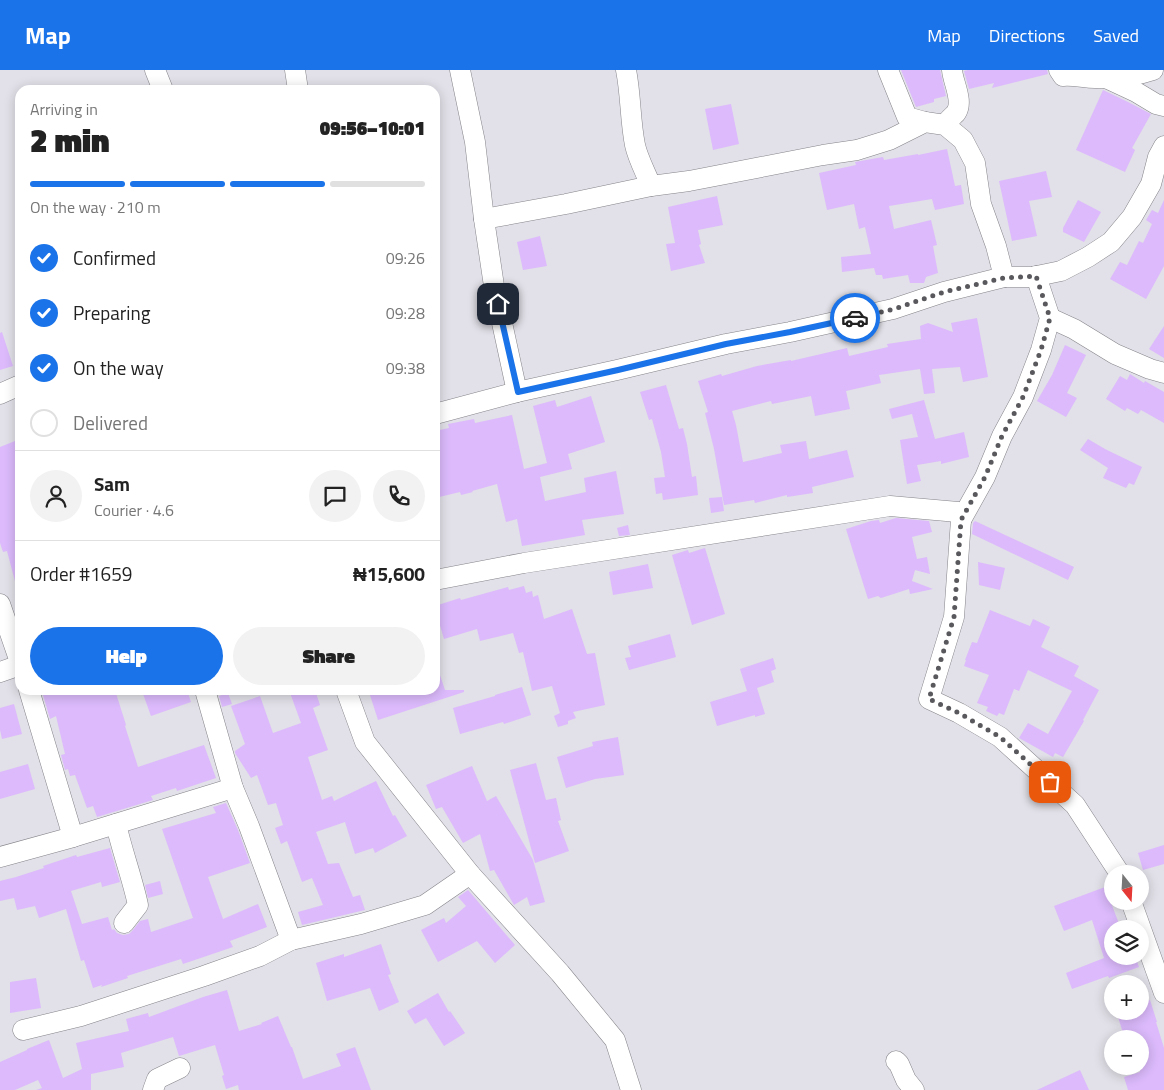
<!DOCTYPE html>
<html lang="en">
<head>
<meta charset="utf-8">
<style>
	:root { --surface:#fff; --page:#f2f2f2; --text:#222; --muted:#767676; --line:#e0e0e0; --accent:#1a73e8 }
	body { margin:0; font-family:"Titillium Web",sans-serif; background:var(--page); color:var(--text); height:100vh; display:flex; flex-direction:column; font-size:19px; white-space:nowrap }
	* { box-sizing:border-box; margin:0 }
	p { font-size:16px; color:var(--muted) }
	.icon { flex:none; width:28px; height:28px; fill:none; stroke:currentColor; stroke-width:2; stroke-linecap:round; stroke-linejoin:round }
	.map { position:relative; flex:1; overflow:hidden }
	.panel { position:absolute; left:15px; top:15px; width:425px; height:610px; display:flex; flex-direction:column; background:var(--surface); border-radius:15px; box-shadow:0 2px 12px #0003 }
	.panel>* { flex:none }
	.needle { width:32px; rotate:162deg }
	.controls { position:absolute; left:1104px; top:795px; display:grid; gap:10px }
	.controls a { display:grid; place-items:center; width:45px; height:45px; border-radius:50%; background:var(--surface); box-shadow:0 2px 12px #0003; font-size:25px }
	.pin { position:absolute; display:grid; place-items:center; width:42px; height:42px; color:#fff; margin:-21px; border-radius:10px; box-shadow:0 2px 8px #0006 }
	.courier { position:absolute; display:grid; place-items:center; width:50px; height:50px; margin:-25px; border:4px solid #1a73e8; border-radius:50%; background:#fff; color:#222; box-shadow:0 1px 6px #0007 }
	.overview em { font-style:normal; font-weight:800 }
	.overview div { display:flex; flex-direction:column-reverse }
	.overview { display:flex; align-items:center; justify-content:space-between; height:85px; padding:0 15px }
	h1 { font-size:32px; font-weight:800; line-height:38px }
	.bar { display:grid; grid-template-columns:repeat(4,1fr); gap:8px 5px; align-content:center; height:60px; padding:0 15px }
	.bar i { height:6px; border-radius:4px; background:var(--line) }
	.bar .on { background:var(--accent) }
	.bar p { grid-column:span 4 }
	.line { display:flex; align-items:center; gap:12px; padding:0 15px; border-top:1px solid var(--line) }
	.line div { flex:1 }
	.round { display:grid; place-items:center; flex:none; width:52px; height:52px; border-radius:26px; background:var(--page) }
	ol { padding:0 15px; list-style:none }
	li { display:flex; align-items:center; gap:15px; height:55px }
	li p { margin-inline-start:auto }
	li .icon { padding:5px; border-radius:50%; background:var(--accent); color:#fff; stroke-width:4 }
	li:last-child { color:var(--muted) }
	li i { width:28px; height:28px; border:2px solid var(--line); border-radius:50% }
	.primary-button { display:flex; gap:10px; margin-top:auto; padding:10px 15px }
	.primary-button a { flex:1; height:58px; border-radius:30px; background:var(--accent); color:#fff; font-size:20px; font-weight:800; line-height:58px; text-align:center }
	.primary-button a+a { background:var(--page); color:var(--text) }
	header { display:flex; align-items:center; gap:30px; box-sizing:border-box; height:70px; padding:0 25px; background:var(--accent); color:#fff }
	header strong { font-size:24px }
	nav { display:flex; gap:28px; margin-inline-start:auto; font-size:18px }
	.map>svg:first-child { display:block }
</style>
</head>
<body>
<header>
<strong>Map</strong>
<nav><a>Map</a><a>Directions</a><a>Saved</a></nav>
</header>
<div class="map">
<svg width="1164" height="1020" viewBox="0 0 1164 1020">
	<rect width="100%" height="100%" fill="#e2e0e8"/>
	<g fill="#dcbafc">
		<polygon points="901,0 940,0 946,26 934,29 934,32 916,37"/>
		<polygon points="968,0 1047,0 1048,4 992,18 994,13 969,19 964,1"/>
		<polygon points="1103,20 1128,32 1151,44 1132,78 1135,80 1125,102 1076,80"/>
		<polygon points="731,34 739,74 713,80 705,39"/>
		<polygon points="947,79 955,116 961,115 964,134 935,140 932,129 889,136 894,159 931,150 937,175 933,176 938,203 926,207 924,213 910,213 908,205 883,209 882,205 876,205 874,198 842,202 841,187 871,184 865,157 859,159 854,134 827,140 819,103 856,95 855,92 883,87 884,90 918,84 918,85"/>
		<polygon points="1046,101 1052,127 1029,131 1037,166 1012,171 999,111"/>
		<polygon points="717,126 723,155 698,160 701,174 699,175 705,193 671,201 666,174 675,173 668,137"/>
		<polygon points="1078,130 1101,142 1084,172 1063,162 1063,158"/>
		<polygon points="1164,130 1164,196 1146,229 1110,209 1120,192 1127,195 1139,171 1143,173 1152,154 1146,150 1152,140 1158,143"/>
		<polygon points="540,166 547,196 523,200 517,172"/>
		<polygon points="977,248 988,307 963,312 960,297 932,299 935,323 924,324 920,299 879,305 881,313 846,321 850,339 815,346 811,326 772,334 771,331 732,341 736,355 743,392 782,383 780,375 806,371 809,389 847,380 854,407 812,417 813,423 787,427 787,425 755,433 754,430 724,435 714,379 705,343 708,342 698,311 721,304 722,306 757,296 791,290 791,291 847,278 849,286 888,277 887,274 921,269 920,256 928,253 953,262 951,253"/>
		<polygon points="1164,256 1164,288 1149,279"/>
		<polygon points="2,262 13,296 0,300 0,263"/>
		<polygon points="1065,275 1086,285 1067,323 1077,328 1066,347 1037,331 1052,305"/>
		<polygon points="1130,304 1144,313 1145,311 1164,322 1164,353 1141,340 1138,344 1127,338 1125,341 1106,329 1120,306 1127,310"/>
		<polygon points="666,315 679,359 683,358 687,374 692,407 696,406 698,425 663,430 662,423 656,424 654,408 665,407 661,382 652,349 649,350 640,322"/>
		<polygon points="591,326 605,372 568,384 572,399 540,407 545,431 586,422 584,408 616,401 624,444 582,450 585,465 522,476 517,449 506,452 497,414 472,421 473,422 461,425 460,422 435,428 435,361 449,358 448,354 474,349 475,353 512,345 524,399 547,393 533,336 555,330 557,337"/>
		<polygon points="924,330 935,369 964,362 969,387 941,394 941,391 917,395 921,411 907,414 900,370 918,367 912,344 892,349 889,339"/>
		<polygon points="20,369 20,515 16,515 7,481 3,482 0,473 0,377"/>
		<polygon points="1088,369 1105,379 1142,397 1134,415 1129,413 1126,418 1103,408 1108,398 1080,380"/>
		<polygon points="722,427 724,441 711,443 709,428"/>
		<polygon points="896,448 929,451 932,462 912,467 917,489 927,487 930,504 915,500 912,511 933,519 910,524 909,519 881,528 878,526 868,529 846,459 871,451 879,450 880,453"/>
		<polygon points="975,451 1074,497 1068,510 972,464 973,453"/>
		<polygon points="628,455 630,465 619,466 617,458"/>
		<polygon points="705,478 725,544 692,555 672,485 688,480 689,483"/>
		<polygon points="978,492 1005,498 1000,520 979,515"/>
		<polygon points="648,494 653,518 613,525 609,502"/>
		<polygon points="524,516 526,523 532,521 533,527 538,525 544,549 572,539 587,584 595,583 605,635 573,642 576,648 568,651 568,654 558,657 554,646 560,643 552,616 532,621 523,582 519,583 513,563 480,571 477,559 444,569 435,539 435,536 460,528 461,530 508,517 509,520"/>
		<polygon points="990,540 1030,556 1033,549 1050,557 1041,577 1079,596 1074,606 1099,620 1083,650 1084,651 1063,687 1055,683 1053,687 1019,668 1028,653 1048,664 1072,621 1028,600 1019,621 1014,619 1004,645 999,643 997,646 986,641 988,637 977,633 989,605 964,596 966,590 965,590 972,572 977,573"/>
		<polygon points="670,564 676,587 629,600 625,588 631,587 628,576"/>
		<polygon points="773,588 776,599 771,601 774,612 757,618 765,644 755,647 755,645 717,656 710,632 747,621 740,599"/>
		<polygon points="435,596 437,596 445,620 464,620 464,622 378,650 370,625 384,620 435,620"/>
		<polygon points="522,617 531,645 504,654 503,652 460,664 453,638 495,626 495,625"/>
		<polygon points="46,620 115,620 126,655 125,656 138,697 204,675 216,708 177,721 176,718 151,726 153,730 97,747 93,736 87,738 75,705 70,706 68,699 65,700 61,685 65,684 56,646 50,649 43,625 48,625"/>
		<polygon points="154,620 187,620 191,632 151,646 143,624"/>
		<polygon points="289,620 315,620 320,635 313,638 328,680 308,687 322,730 332,726 334,731 376,711 393,746 395,745 407,766 375,783 373,778 355,784 345,752 316,762 328,794 339,793 353,827 360,825 365,840 302,855 298,842 323,835 312,808 302,812 287,771 281,774 275,758 283,755 276,733 268,735 257,705 251,708 235,683 235,681 245,674 231,636 260,626 273,663 301,653"/>
		<polygon points="228,623 232,634 222,637 219,626"/>
		<polygon points="14,634 22,664 2,669 0,660 0,638"/>
		<polygon points="618,667 624,705 595,709 566,718 557,687 593,676 592,672"/>
		<polygon points="536,693 546,730 556,728 561,750 558,751 569,781 535,793 510,700"/>
		<polygon points="28,694 35,719 0,729 0,702"/>
		<polygon points="472,696 487,731 496,726 533,790 545,832 530,836 527,827 514,835 494,800 490,801 480,764 463,773 442,737 436,739 426,715"/>
		<polygon points="226,733 238,760 250,793 208,807 223,849 258,834 267,857 230,871 233,877 183,894 181,889 127,906 128,908 101,917 102,915 93,918 84,890 81,891 66,839 39,848 35,836 17,840 14,828 0,831 0,811 16,807 44,798 43,796 76,785 77,787 110,778 120,812 102,817 101,812 71,821 82,854 108,847 112,860 114,859 117,863 123,865 129,864 133,860 140,851 148,849 151,862 193,848 162,759 216,743 213,737"/>
		<polygon points="1164,775 1164,794 1143,800 1138,783"/>
		<polygon points="160,811 163,824 148,828 145,815"/>
		<polygon points="1105,817 1121,859 1112,859 1112,886 1135,886 1139,897 1109,908 1108,906 1072,919 1066,903 1104,888 1092,850 1064,861 1054,836"/>
		<polygon points="468,820 515,875 495,893 477,871 438,892 421,860 444,848 446,853 466,836 458,827"/>
		<polygon points="381,874 391,904 388,905 399,932 379,941 370,918 327,931 316,893 344,884 344,887"/>
		<polygon points="36,908 41,938 10,943 10,912"/>
		<polygon points="227,920 239,961 262,954 261,953 278,946 291,977 292,977 303,1009 341,996 336,984 355,977 371,1020 239,1020 238,1015 226,1019 222,1006 224,1005 215,975 179,986 173,967 121,983 124,997 91,1004 91,1020 36,1020 42,1018 38,1010 15,1020 0,1020 0,992 27,980 27,979 49,970 63,1008 82,999 76,973 129,961 126,949 148,943 149,947 203,927"/>
		<polygon points="438,923 449,942 450,941 465,963 444,976 426,948 415,954 407,941"/>
		<polygon points="1150,930 1157,952 1156,952 1164,978 1164,1020 1128,1020 1124,1007 1140,1002 1140,969 1125,969 1116,941 1140,941 1140,934"/>
		<polygon points="1080,1000 1089,1020 1037,1020"/>
	</g>
	<g fill="none" stroke-linecap="round" stroke-linejoin="round">
		<defs>
			<g id="minor">
				<polyline points="155,0 163,20"/>
				<polyline points="295,0 298,20"/>
				<polyline points="460,0 475,72 484,149 494,216 517,322"/>
				<path d="M626,0c5,25 4,50 9,75 3,14 11,28 16,41"/>
				<polyline points="888,0 907,47 925,52"/>
				<path d="M1059,0l4,6c11,-1 21,2 32,2 19,1 40,-2 58,-8"/>
				<polyline points="1106,8 1136,22 1156,34 1164,36"/>
				<path d="M945,55c3,-5 7,-8 11,-12 8,-12 -3,-30 -4,-43"/>
				<polyline points="484,149 566,134 651,116 689,111 823,85 857,80 889,70 925,52 945,55 963,70 975,93 981,134 996,176 1004,207"/>
				<polyline points="1050,248 1074,259 1115,284 1150,299 1164,303"/>
				<polyline points="0,324 20,315"/>
				<polyline points="435,344 517,322 617,300 726,274 790,262 893,239 944,222 1004,207 1032,207 1061,201 1088,187 1111,172 1132,147 1151,114 1158,87 1164,76"/>
				<polyline points="961,450 985,407 1002,366 1023,327 1041,280 1050,248 1036,206"/>
				<polyline points="435,510 524,493 890,436 958,442 961,447 961,450 954,547 929,629 959,643 1000,667 1075,735 1120,804"/>
				<polyline points="0,534 20,592"/>
				<polyline points="0,602 20,595"/>
				<polyline points="29,620 73,767"/>
				<polyline points="205,620 233,718 249,756 291,870"/>
				<polyline points="346,620 365,672 470,804 560,903 615,970 631,1020"/>
				<path d="M116,754c6,27 16,53 22,81l-14,18"/>
				<polyline points="0,787 73,767 233,718"/>
				<polyline points="1131,831 1164,923"/>
				<polyline points="23,960 81,946 204,906 260,886 291,870 361,854 425,835 470,804"/>
				<polyline points="896,991 899,994 906,1010 914,1020"/>
				<polyline points="153,1020 157,1009 180,998"/>
			</g>
		</defs>
		<use href="#minor" stroke="#85848a" stroke-width="21"/>
		<use href="#minor" stroke="#fff" stroke-width="20"/>
	</g>
	<g fill="none" stroke-linecap="round" stroke-linejoin="round">
		<polyline stroke="#59585c" stroke-width="5" stroke-dasharray="0 9" points="855,248 894,239 944,222 1004,208 1036,206 1050,248 1041,280 1023,327 1002,366 985,407 961,450 954,547 929,629 959,643 1000,667 1050,712"/>
		<polyline stroke="#1a73e8" stroke-width="6" points="498,234 518,322 618,300 726,274 790,262 855,248"/>
	</g>
</svg>
<div class="controls">
<a><svg class="needle" viewBox="-14 -14 28 28"><path d="M0-13l5 13h-10z" fill="#e53935"/><path d="M0 13l5-13h-10z" fill="#767676"/></svg></a>
<a><svg class="icon" aria-label="layers" viewBox="0 0 24 24"><path d="M12 4l9 5-9 5-9-5zM3 14l9 5 9-5"/></svg></a>
<a>+</a>
<a>−</a>
</div>
<div class="pin" style="left:1050px;top:712px;background:#ea580c"><svg class="icon" aria-label="bag" viewBox="0 0 24 24"><path d="M5 8h14l-1 12H6zM9 8a3 3 0 0 1 6 0"/></svg></div>
<div class="pin" style="left:498px;top:234px;background:#1f2937"><svg class="icon" aria-label="home" viewBox="0 0 24 24"><path d="M3 11l9-7 9 7M6 9v11h12V9"/></svg></div>
<div class="courier" style="left:855px;top:248px"><svg class="icon" aria-label="car" viewBox="0 0 24 24"><path d="M5 17H2v-5l4-1 3-4h7l3 4 3 1v5h-3M9 17h6M6 11h13"/><circle cx="7" cy="17" r="2"/><circle cx="17" cy="17" r="2"/></svg></div>
<section class="panel">
<div class="overview"><div><h1>2 min</h1><p>Arriving in</p></div><em>09:56–10:01</em></div>
<div class="bar"><i class="on"></i><i class="on"></i><i class="on"></i><i></i><p>On the way · 210 m</p></div>
<ol>
<li><svg class="icon" aria-label="check" viewBox="0 0 24 24"><path d="M5 12l5 5 9-10"/></svg>Confirmed<p>09:26</p></li>
<li><svg class="icon" aria-label="check" viewBox="0 0 24 24"><path d="M5 12l5 5 9-10"/></svg>Preparing<p>09:28</p></li>
<li><svg class="icon" aria-label="check" viewBox="0 0 24 24"><path d="M5 12l5 5 9-10"/></svg>On the way<p>09:38</p></li>
<li><i></i>Delivered</li>
</ol>
<div class="line" style="height:90px"><a class="round"><svg class="icon" aria-label="person" viewBox="0 0 24 24"><circle cx="12" cy="8" r="4"/><path d="M4 21q1-7 8-7t8 7"/></svg></a><div><b>Sam</b><p>Courier · 4.6</p></div><a class="round"><svg class="icon" aria-label="chat" viewBox="0 0 24 24"><path d="M4 5h16v11H9l-5 4z"/></svg></a><a class="round"><svg class="icon" aria-label="phone" viewBox="0 0 24 24"><path d="M5 4h4l2 5-3 2q2 4 5 5l2-3 5 2v4C11 20 4 13 5 4z"/></svg></a></div>
<div class="line" style="height:65px"><div>Order #1659</div><b>₦15,600</b></div>
<div class="primary-button"><a>Help</a><a>Share</a></div>
</section>
</div>
</body>
</html>
